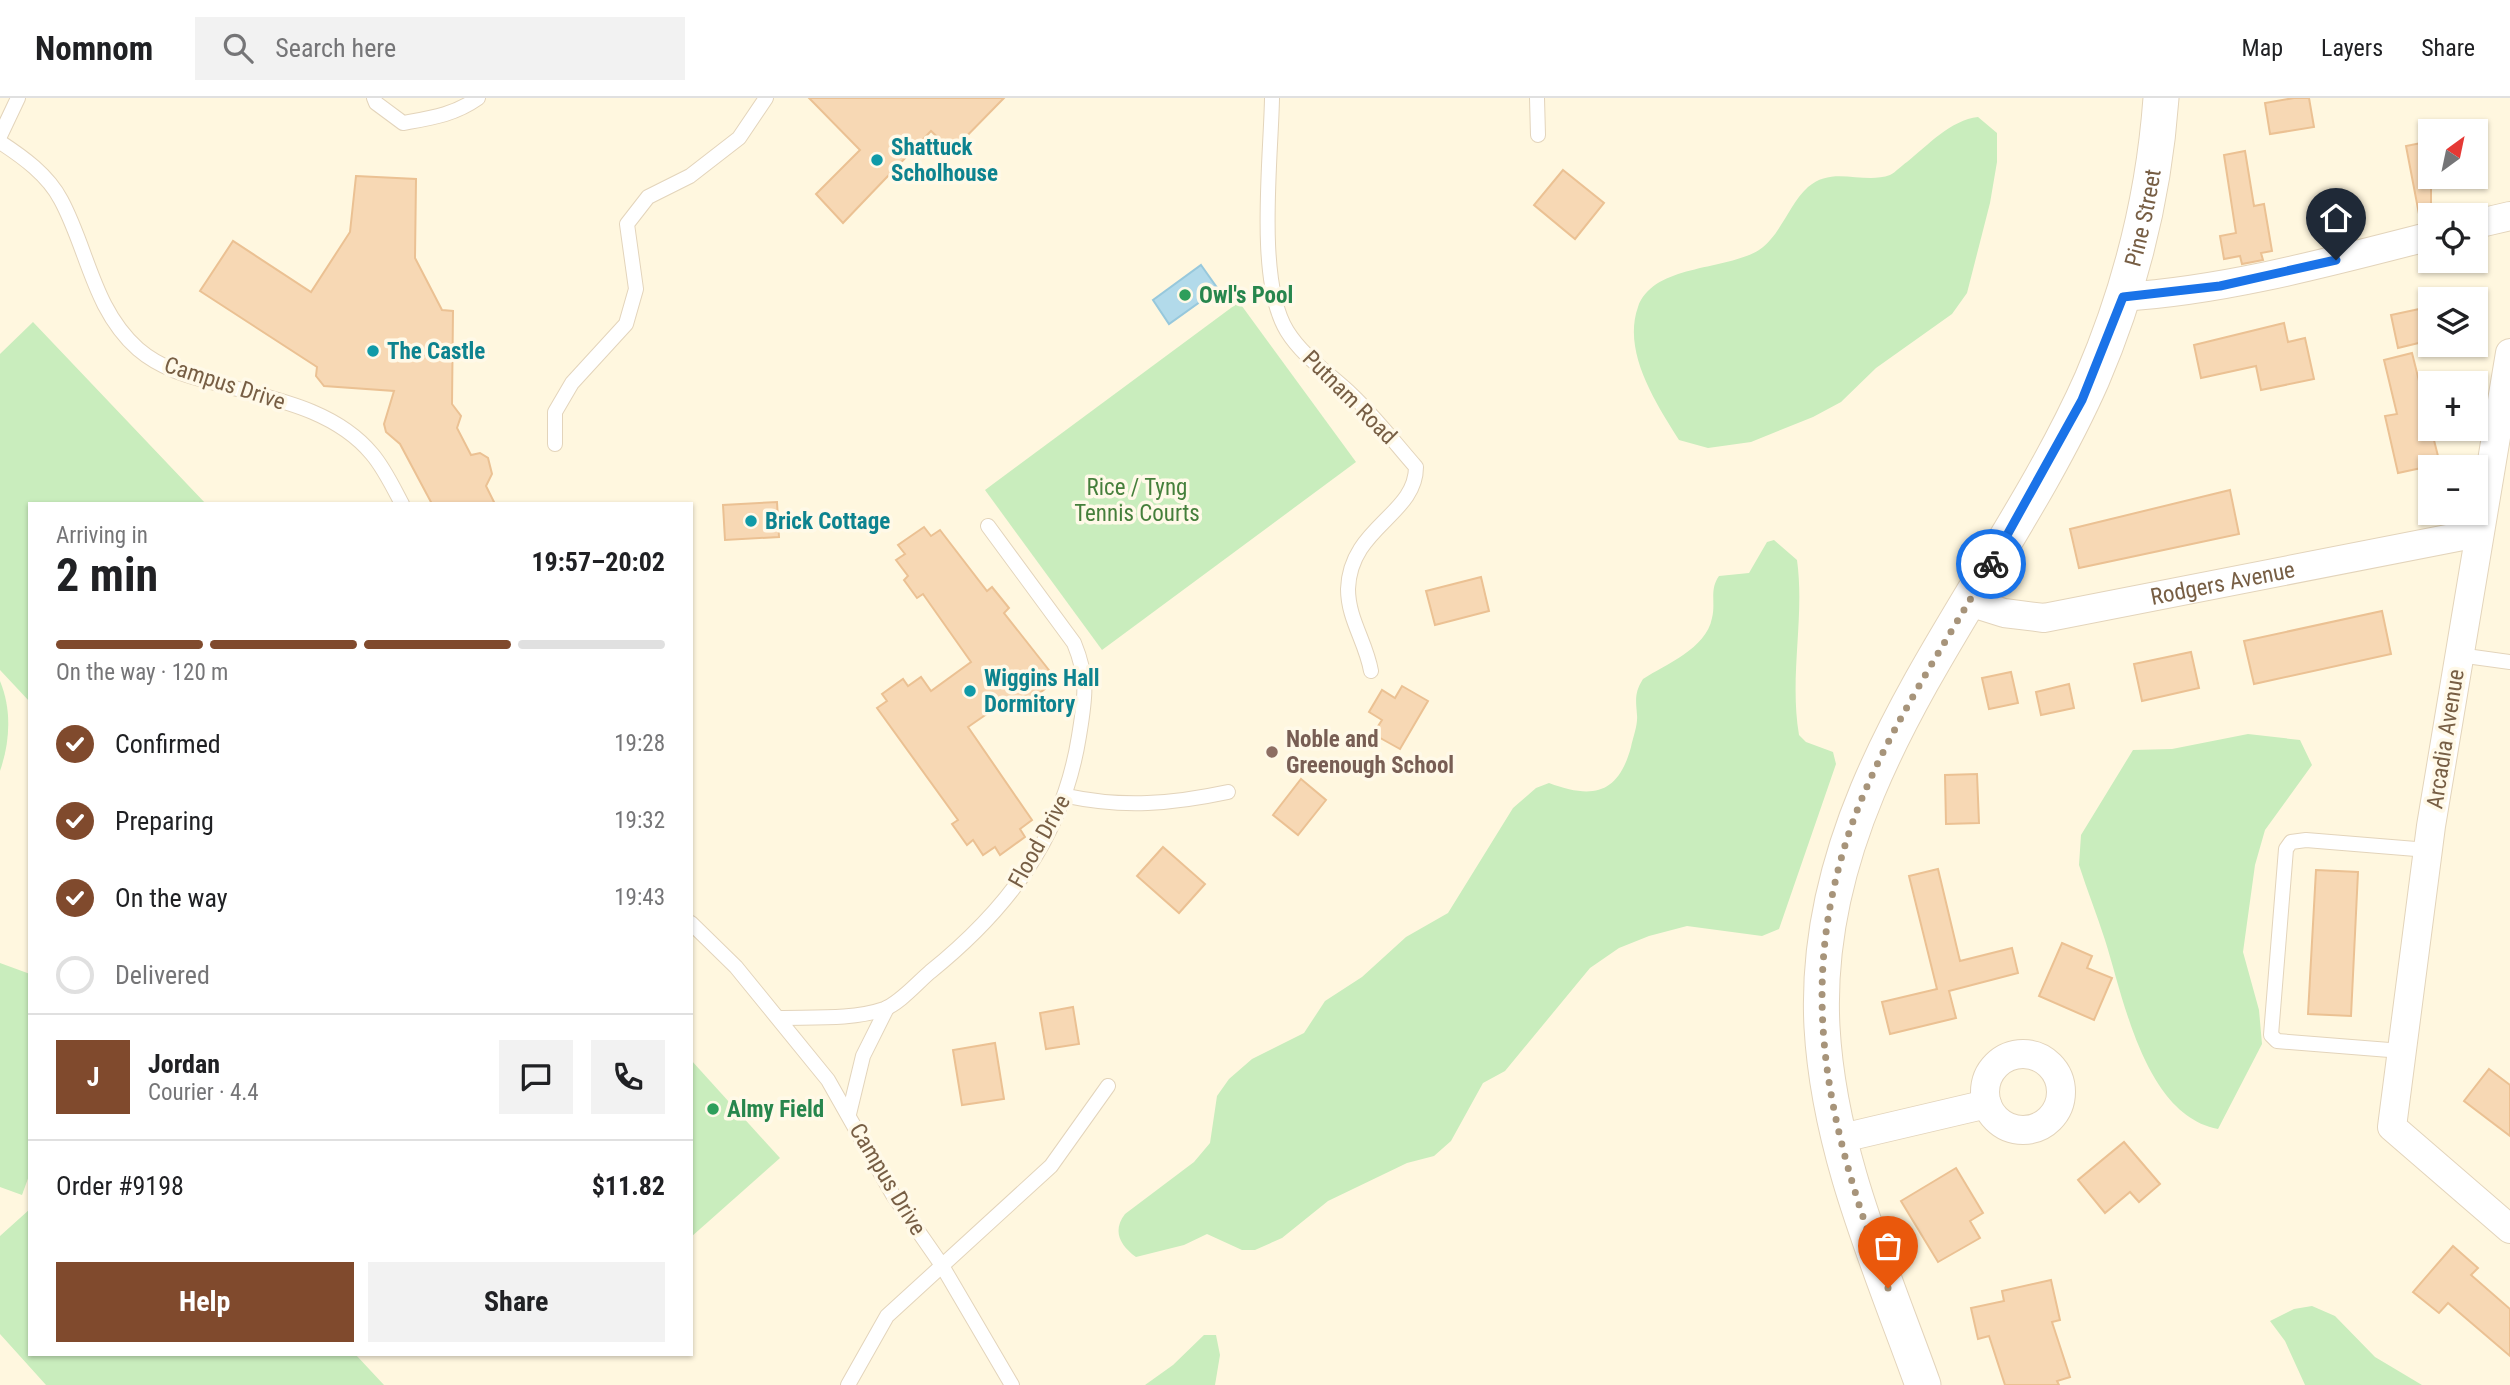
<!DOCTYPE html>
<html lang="en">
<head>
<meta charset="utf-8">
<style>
	:root { --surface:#fff; --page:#f2f2f2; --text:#202124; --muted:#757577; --line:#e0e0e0; --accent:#804a2d }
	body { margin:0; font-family:"Roboto Condensed",sans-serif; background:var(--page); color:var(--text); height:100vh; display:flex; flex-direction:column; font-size:26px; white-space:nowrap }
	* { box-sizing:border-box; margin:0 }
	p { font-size:23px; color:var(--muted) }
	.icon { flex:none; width:38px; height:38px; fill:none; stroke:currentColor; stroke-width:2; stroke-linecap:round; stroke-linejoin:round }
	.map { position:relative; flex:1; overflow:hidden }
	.side { position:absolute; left:28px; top:404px; width:665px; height:854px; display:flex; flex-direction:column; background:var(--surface); border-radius:0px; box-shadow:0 2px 5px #0004 }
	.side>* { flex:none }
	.needle { width:46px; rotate:33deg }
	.fabs { position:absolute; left:2418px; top:21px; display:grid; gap:14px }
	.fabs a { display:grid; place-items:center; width:70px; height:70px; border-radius:0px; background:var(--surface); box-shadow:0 2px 5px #0004; font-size:35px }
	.pin { position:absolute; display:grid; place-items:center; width:60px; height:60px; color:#fff; margin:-72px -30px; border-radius:50% 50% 50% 0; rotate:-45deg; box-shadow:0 0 7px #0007 }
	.pin .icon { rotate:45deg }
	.courier { position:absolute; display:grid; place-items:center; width:70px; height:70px; margin:-35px; border:5px solid #1a73e8; border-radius:50%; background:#fff; color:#222; box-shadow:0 2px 9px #0007 }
	.summary em { font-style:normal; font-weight:700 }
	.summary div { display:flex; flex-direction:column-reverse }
	.summary { display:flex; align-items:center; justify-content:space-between; height:119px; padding:0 28px }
	h1 { font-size:46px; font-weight:700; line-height:52px }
	.bar { display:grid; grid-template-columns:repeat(4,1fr); gap:10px 7px; align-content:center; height:84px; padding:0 28px }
	.bar i { height:9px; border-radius:5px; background:var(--line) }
	.bar .selected { background:var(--accent) }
	.bar p { grid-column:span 4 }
	.line { display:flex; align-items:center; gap:18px; padding:0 28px; border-top:2px solid var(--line) }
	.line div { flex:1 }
	.round { display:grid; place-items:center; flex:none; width:74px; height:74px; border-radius:0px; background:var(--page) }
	ol { padding:0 28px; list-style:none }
	li { display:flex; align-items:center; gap:21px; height:77px }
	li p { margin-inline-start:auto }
	li .icon { padding:7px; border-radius:50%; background:var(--accent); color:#fff; stroke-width:4 }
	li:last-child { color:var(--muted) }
	li i { width:38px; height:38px; border:4px solid var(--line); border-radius:50% }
	.button { display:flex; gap:14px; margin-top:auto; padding:14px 28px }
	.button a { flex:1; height:80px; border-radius:0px; background:var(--accent); color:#fff; font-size:28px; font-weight:700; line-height:80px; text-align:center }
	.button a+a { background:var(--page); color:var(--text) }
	header { display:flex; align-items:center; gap:42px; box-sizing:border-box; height:98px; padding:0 35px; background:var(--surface); border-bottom:2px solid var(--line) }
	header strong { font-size:33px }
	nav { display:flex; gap:38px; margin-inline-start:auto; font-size:24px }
	.search { width:490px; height:63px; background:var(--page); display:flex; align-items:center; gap:18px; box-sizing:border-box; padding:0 24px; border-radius:0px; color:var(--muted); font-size:26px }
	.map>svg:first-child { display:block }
</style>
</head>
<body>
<header>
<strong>Nomnom</strong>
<div class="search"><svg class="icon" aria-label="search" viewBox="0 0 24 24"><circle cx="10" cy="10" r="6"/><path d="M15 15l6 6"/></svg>Search here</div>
<nav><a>Map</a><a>Layers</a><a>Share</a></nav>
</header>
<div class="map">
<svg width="2510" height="1287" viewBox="0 0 2510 1287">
	<rect width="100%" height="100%" fill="#fff7df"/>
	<g fill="#c9edbd">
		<path d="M1978,19l19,16v29l-7,41 -23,90 -15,21 -76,54 -35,34 -28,15 -62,25 -43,6 -29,-8c-23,-37 -57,-88 -41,-133 15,-43 87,-36 121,-57 22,-15 30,-46 49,-63 25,-22 55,-2 82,-12 6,-3 12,-10 17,-13 21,-17 44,-42 71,-45z"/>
		<polygon points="1239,204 1356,364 1102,552 985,392"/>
		<polygon points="33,224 206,406 30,406 30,604 0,572 0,256"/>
		<path d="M1774,442l23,20c8,58 -8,116 2,175l7,7 27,10 3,12 -57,165 -17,7 -75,-10 -38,10 -30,12 -29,20 -85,103 -22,12 -32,58 -17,15 -27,7 -79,38 -46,37 -27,12h-13l-35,-16 -23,11 -48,12c-16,-12 -24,-26 -11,-43l69,-52 16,-19 7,-47 12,-17 23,-20 52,-26 21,-32 37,-24 44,-40 42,-24 65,-105 23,-20 13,-5c43,16 69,12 82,-36 2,-10 7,-22 6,-32 -1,-14 -3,-22 6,-36 23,-15 63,-30 69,-61 4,-16 -3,-28 7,-42l30,-3 18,-31z"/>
		<path d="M0,583c12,29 10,61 0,90z"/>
		<path d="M2248,636l52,6 12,25 -47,65 -10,35 -12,87 16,58 3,34 -44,85c-73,-14 -94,-129 -113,-189 -8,-25 -18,-50 -26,-75l2,-30 52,-85 39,-1z"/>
		<polygon points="0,865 30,876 30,1075 22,1097 0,1089"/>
		<polygon points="691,962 780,1060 691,1139"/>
		<polygon points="30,1111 30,1256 356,1257 384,1287 46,1287 0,1236 0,1138"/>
		<polygon points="2312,1208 2335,1218 2375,1259 2422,1287 2305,1287 2285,1243 2270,1223 2294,1211"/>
		<polygon points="1204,1237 1216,1237 1220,1257 1215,1287 1145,1287 1173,1267"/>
	</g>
	<polygon fill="#b2daea" stroke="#97c8dc" stroke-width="2" points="1201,167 1218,191 1169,226 1153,202"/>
	<g fill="#f7d8b4" stroke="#ebc193" stroke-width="2">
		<polygon points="809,0 1004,0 952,53 931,33 843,125 816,96 860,52"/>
		<polygon points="2294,0 2309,0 2314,29 2270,36 2265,5"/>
		<polygon points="2431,43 2431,115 2419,116 2406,48"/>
		<polygon points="2245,53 2254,108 2264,106 2272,153 2261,155 2263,162 2242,166 2240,158 2224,161 2220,138 2236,135 2224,57"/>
		<polygon points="1563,72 1604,105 1575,141 1534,107"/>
		<polygon points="356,78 416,81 415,160 442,212 453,213 452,306 461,318 457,330 471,357 480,355 488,360 492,376 486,388 495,406 432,406 400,346 386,334 384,326 394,293 324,288 316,278 317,269 200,193 233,143 311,194 350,134"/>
		<polygon points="2424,210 2431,242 2398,250 2391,217"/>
		<polygon points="2284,225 2288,244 2305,240 2314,281 2261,292 2256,268 2201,280 2194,247"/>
		<polygon points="2412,255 2440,366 2398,375 2385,318 2397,316 2384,262"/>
		<polygon points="2230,392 2239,436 2079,470 2070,431"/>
		<polygon points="777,404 779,439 725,442 723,407"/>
		<polygon points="924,429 931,438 940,432 987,493 992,489 1009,510 1004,515 1052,576 1041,584 1046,590 1019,611 1010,600 968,629 1032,722 1020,731 1025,739 1000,757 995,749 983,757 973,742 967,747 952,726 958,722 877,610 887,603 882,596 903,581 908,588 921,579 931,593 971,564 923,496 917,500 904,482 908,478 896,462 905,456 898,447"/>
		<polygon points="1481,479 1489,513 1435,527 1426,493"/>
		<polygon points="2382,513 2391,556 2254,586 2244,543"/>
		<polygon points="2191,554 2199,590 2142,603 2134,566"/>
		<polygon points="2011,574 2018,605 1989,611 1982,580"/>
		<polygon points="2069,586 2074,610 2041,617 2036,594"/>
		<polygon points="1402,588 1428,603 1400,651 1373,636 1382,622 1369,614 1382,592 1395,600"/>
		<polygon points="1977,676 1979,725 1946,726 1945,677"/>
		<polygon points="1301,681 1326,702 1298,737 1273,717"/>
		<polygon points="1163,749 1205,786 1179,815 1137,778"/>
		<polygon points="1938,771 1960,863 2012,850 2018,875 1949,893 1956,920 1890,936 1882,904 1937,891 1909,778"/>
		<polygon points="2316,772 2358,774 2351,918 2308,916"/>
		<polygon points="2062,845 2092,858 2087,870 2112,880 2094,922 2039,898"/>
		<polygon points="1073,909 1079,946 1046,951 1040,915"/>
		<polygon points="995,945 1004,1001 962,1007 953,952"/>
		<polygon points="2489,971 2510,987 2510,1038 2464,1003"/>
		<polygon points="2124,1044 2160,1086 2139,1104 2130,1094 2105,1115 2078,1082"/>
		<polygon points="1956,1070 1983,1115 1970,1123 1980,1140 1938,1164 1901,1103"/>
		<polygon points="2453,1148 2478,1170 2471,1177 2510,1211 2510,1258 2448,1205 2439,1215 2413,1194"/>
		<polygon points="2051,1182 2060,1222 2052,1224 2070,1279 2057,1283 2059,1287 2005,1287 1989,1238 1978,1241 1971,1210 2004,1203 2002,1193"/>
	</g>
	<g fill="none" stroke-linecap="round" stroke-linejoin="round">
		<defs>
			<g id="service">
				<path d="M374,0l2,5 27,20c28,-5 51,-8 75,-25"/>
				<path d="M1272,0c-1,61 -16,183 15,233 16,26 43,43 65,64 23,22 43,48 64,72 0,48 -66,60 -68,122 0,30 18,53 23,82"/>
				<polyline points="1537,0 1538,37"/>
				<polyline points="0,38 18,0"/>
				<path d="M0,44c23,15 48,33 61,58 27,50 32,109 77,149 22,19 49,27 77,34 54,15 119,25 157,71 12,14 21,33 30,50"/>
				<polyline points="555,346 555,314 572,285 626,226 636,191 627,126 648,99 690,78 739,40 766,0"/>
				<polyline points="2459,557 2510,564"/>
				<path d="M1067,698c56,12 105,8 161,-4"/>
				<polyline points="691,825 736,869 828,982 893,1097 941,1166 1012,1287"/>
				<path d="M779,920c33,-1 73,2 105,-9 16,-6 33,-26 46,-37 78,-63 133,-135 149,-236 6,-37 10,-57 -5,-93l-86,-117"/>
				<polyline points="2402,953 2277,943 2271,937 2286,751 2291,744 2306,742 2428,752"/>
				<polyline points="849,1016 863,958 887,910"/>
				<polyline points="848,1287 887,1218 1051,1068 1108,988"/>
			</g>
			<g id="minor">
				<polyline points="2476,126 2510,118"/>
				<path d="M2123,199c105,-7 206,-35 308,-61"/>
				<polyline points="2510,255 2431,728 2392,1029 2510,1131"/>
				<path id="s1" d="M1969,504l35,11 40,5 434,-85"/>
				<circle cx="2023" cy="994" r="38"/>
				<polyline points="1838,1041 1987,1006"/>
			</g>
			<g id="tertiary">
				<path id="s2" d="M1923,1287c-42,-117 -94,-232 -101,-358 -13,-248 176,-435 270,-648 39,-91 62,-183 69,-281"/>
			</g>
		</defs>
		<use href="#service" stroke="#e3d4bb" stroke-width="16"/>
		<use href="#minor" stroke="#e3d4bb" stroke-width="30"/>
		<use href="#tertiary" stroke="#e3d4bb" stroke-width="37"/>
		<use href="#service" stroke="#fff" stroke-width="14"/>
		<use href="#minor" stroke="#fff" stroke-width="28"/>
		<use href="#tertiary" stroke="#fff" stroke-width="35"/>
	</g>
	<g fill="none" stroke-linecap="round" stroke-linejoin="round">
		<path stroke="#a7947a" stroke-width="7" stroke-dasharray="0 12.6" d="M1888,1190c-59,-159 -94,-295 -37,-461 31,-89 93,-181 140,-263"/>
		<polyline stroke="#1a73e8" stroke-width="9" points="1991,466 2082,302 2123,199 2220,188 2336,162"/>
	</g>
	<g fill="#0f9aa8" stroke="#fff9e8" stroke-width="2.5">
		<circle cx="877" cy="62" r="7"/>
		<circle cx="373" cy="253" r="7"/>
		<circle cx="751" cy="423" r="7"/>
		<circle cx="970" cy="593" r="7"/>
	</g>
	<g fill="#2e9e5b" stroke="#fff9e8" stroke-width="2.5">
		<circle cx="1185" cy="197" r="7"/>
		<circle cx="713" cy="1011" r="7"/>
	</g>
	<circle fill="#8d6e63" stroke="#fff9e8" stroke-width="2.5" cx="1272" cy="654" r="7"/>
	<g text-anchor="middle" stroke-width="7" stroke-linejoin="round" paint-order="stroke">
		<g font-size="23" font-weight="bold" fill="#0d838f" stroke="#fff9e8" text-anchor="start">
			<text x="891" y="57">Shattuck<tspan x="891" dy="26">Scholhouse</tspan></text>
			<text x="387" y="261">The Castle</text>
			<text x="765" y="431">Brick Cottage</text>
			<text x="984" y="588">Wiggins Hall<tspan x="984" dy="26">Dormitory</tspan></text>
		</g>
		<g font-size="23" fill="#775e44" stroke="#fff9e8">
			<text dy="8" stroke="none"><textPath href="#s2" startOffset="1255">Pine Street</textPath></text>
			<text transform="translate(225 285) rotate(18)" y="8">Campus Drive</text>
			<text transform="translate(1350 299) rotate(45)" y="8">Putnam Road</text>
			<text dy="8" stroke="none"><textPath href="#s1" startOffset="259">Rodgers Avenue</textPath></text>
			<text transform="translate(2445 641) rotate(-81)" y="8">Arcadia Avenue</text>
			<text transform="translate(1039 743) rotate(-61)" y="8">Flood Drive</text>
			<text transform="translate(888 1081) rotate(59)" y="8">Campus Drive</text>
		</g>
		<g font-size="23" font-weight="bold" fill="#27864d" stroke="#fff9e8" text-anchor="start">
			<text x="1199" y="205">Owl's Pool</text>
			<text x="727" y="1019">Almy Field</text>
		</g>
		<g font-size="23" fill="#457f3b" stroke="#fff9e8">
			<text x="1137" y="397">Rice / Tyng<tspan x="1137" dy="26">Tennis Courts</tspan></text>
		</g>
		<g font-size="23" font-weight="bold" fill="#785e54" stroke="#fff9e8" text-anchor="start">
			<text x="1286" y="649">Noble and<tspan x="1286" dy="26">Greenough School</tspan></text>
		</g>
	</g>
</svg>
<div class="fabs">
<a><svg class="needle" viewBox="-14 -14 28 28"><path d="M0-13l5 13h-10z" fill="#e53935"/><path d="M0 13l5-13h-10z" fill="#757577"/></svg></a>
<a><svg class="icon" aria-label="locate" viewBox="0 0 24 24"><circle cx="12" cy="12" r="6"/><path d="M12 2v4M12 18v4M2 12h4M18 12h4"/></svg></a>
<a><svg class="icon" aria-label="layers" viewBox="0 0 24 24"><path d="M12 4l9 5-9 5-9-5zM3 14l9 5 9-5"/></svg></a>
<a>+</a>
<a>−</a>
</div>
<div class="pin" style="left:1888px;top:1190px;background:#ea580c"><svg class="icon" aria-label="bag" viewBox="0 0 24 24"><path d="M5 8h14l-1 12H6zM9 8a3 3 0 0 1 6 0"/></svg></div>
<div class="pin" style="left:2336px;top:162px;background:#1f2937"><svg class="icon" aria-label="home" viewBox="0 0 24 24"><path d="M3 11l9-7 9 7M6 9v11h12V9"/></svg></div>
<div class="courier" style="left:1991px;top:466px"><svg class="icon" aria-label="bike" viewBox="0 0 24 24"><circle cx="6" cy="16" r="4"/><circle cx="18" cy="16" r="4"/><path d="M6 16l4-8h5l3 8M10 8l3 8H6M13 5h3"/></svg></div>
<section class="side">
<div class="summary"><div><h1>2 min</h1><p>Arriving in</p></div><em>19:57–20:02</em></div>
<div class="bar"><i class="selected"></i><i class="selected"></i><i class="selected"></i><i></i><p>On the way · 120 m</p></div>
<ol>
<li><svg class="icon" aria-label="check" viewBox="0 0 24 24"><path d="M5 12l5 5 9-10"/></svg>Confirmed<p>19:28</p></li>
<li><svg class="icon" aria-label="check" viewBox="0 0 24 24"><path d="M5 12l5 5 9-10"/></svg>Preparing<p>19:32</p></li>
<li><svg class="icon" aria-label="check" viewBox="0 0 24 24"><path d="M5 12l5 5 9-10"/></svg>On the way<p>19:43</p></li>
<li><i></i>Delivered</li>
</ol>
<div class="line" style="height:126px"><b class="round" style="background:var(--accent);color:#fff">J</b><div><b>Jordan</b><p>Courier · 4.4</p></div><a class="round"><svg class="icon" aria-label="chat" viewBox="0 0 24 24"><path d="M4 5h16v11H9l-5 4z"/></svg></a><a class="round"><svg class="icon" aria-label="phone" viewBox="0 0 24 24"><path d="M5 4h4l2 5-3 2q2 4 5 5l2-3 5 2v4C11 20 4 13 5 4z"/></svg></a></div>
<div class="line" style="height:91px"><div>Order #9198</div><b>$11.82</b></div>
<div class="button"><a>Help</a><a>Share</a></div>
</section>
</div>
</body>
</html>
